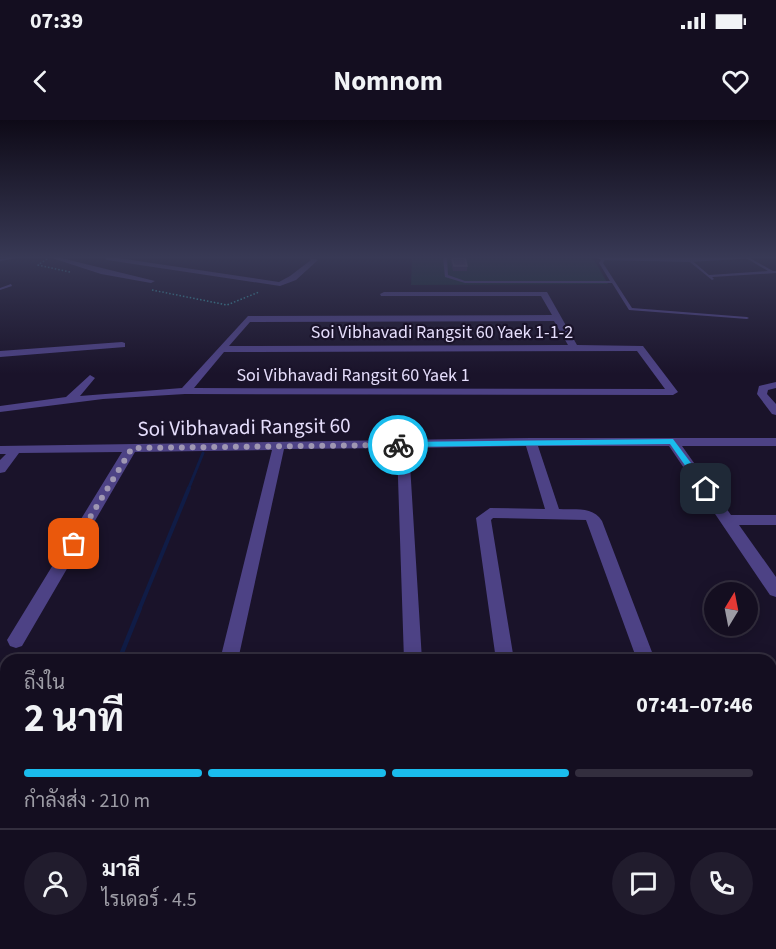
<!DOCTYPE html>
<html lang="th">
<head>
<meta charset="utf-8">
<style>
	:root { --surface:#140e20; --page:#211c2d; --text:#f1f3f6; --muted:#9d9ca5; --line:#332e3e; --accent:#1abced }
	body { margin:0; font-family:"Source Sans 3",Sarabun,sans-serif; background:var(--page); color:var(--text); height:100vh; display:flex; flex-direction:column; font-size:22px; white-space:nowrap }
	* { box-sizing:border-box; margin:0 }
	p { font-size:20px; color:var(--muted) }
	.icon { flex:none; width:33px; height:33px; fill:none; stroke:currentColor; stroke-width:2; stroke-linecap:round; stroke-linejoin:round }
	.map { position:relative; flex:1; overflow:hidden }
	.panel { position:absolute; left:0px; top:534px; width:777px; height:296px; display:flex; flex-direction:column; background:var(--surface); border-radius:18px 18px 0 0; box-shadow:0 3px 15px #0003,0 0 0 2px var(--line) }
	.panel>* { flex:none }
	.needle { width:39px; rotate:10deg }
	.tools { position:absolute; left:704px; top:462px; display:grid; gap:12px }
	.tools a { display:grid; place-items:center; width:54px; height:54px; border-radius:50%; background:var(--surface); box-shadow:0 3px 15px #0003,0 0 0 2px var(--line); font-size:30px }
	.pin { position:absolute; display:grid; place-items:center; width:51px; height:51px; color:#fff; margin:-26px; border-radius:12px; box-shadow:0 3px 9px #0006 }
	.courier { position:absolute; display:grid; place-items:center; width:60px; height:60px; margin:-30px; border:4px solid #1abced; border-radius:50%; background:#fff; color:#222; box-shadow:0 2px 8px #0007 }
	.headline em { font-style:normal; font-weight:700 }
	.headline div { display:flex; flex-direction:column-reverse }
	.headline { display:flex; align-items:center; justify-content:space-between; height:102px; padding:0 24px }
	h1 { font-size:39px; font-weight:700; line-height:45px }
	.bar { display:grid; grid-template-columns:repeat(4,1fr); gap:9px 6px; align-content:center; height:72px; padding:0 24px }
	.bar i { height:8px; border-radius:4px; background:var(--line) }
	.bar .on { background:var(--accent) }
	.bar p { grid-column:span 4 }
	.line { display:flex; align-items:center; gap:15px; padding:0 24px; border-top:2px solid var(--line) }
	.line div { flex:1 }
	.round { display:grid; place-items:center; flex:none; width:63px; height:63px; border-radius:32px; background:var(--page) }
	.status { display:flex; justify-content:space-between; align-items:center; height:42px; padding:0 30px; background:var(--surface); direction:ltr }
	.status svg { height:16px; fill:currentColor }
	header { display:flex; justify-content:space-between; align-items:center; height:78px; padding:0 24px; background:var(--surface); font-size:27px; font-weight:700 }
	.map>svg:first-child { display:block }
</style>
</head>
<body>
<div class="status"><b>07:39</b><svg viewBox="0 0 49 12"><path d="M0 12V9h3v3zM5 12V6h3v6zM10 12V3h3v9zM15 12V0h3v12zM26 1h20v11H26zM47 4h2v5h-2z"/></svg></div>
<header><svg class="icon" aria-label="back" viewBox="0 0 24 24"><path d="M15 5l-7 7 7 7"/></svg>Nomnom<svg class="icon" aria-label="heart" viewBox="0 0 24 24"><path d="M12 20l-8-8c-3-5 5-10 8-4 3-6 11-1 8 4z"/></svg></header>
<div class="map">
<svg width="776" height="829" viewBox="0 0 776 829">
	<rect width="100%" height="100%" fill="#1a132a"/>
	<polygon fill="#173033" points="412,138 593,138 608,164 411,165"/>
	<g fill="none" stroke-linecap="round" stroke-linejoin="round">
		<polyline stroke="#101c46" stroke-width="3" points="188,370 203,333"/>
		<polyline stroke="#101c46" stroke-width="4" points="139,490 189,368"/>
		<polyline stroke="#101c46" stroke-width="4.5" points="119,540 140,488"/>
		<polyline stroke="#101c46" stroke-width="6" points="0,823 6,809"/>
		<g stroke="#3babb4" stroke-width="1.5" stroke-dasharray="1.5 2" stroke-linecap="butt">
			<polyline points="47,139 38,145 70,152"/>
			<polyline points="152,170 227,185 259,172"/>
		</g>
		<g fill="#4d4285" fill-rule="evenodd">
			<polygon points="9,138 16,138 0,141 0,139"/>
			<polygon points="443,138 447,138 448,155 465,161 610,161 599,143 602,138 606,138 603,143 632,188 747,197 749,198 747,199 629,190 612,163 465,163 445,157"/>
			<polygon points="685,138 689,138 709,155 768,151 746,138 750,138 773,151 776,151 776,153 712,157 714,159 712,160"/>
			<polygon points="11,164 12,166 0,170 0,168"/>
		</g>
		<g fill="#4d4285" fill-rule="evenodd">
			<polygon points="52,138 61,138 155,161 151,163 101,154"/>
			<polygon points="104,138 118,138 279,162 290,156 311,140 309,138 318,140 296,160 280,166 107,140"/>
			<polygon points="598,138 755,138 690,142 601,140"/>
			<path d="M384,172h163l30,53 66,1 35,46 -5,3 -488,-1 -82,5 -103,13v-6l66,-9 24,-22 5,3 -15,18 102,-8 66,-72 304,-1 -11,-19h-160l-1,-2zM554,201l14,24 -339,1 21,-24zM637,231l28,38 -471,-1 30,-36z"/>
			<polygon points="122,222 125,223 125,227 0,237 0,231"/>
			<polygon points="776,262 776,268 768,270 767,274 776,284 776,295 772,294 757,274 759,266"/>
			<path d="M531,318h245v8h-94l49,69h45v10h-37l37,52v20l-6,-2 -101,-149h-131l21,63c17,1 34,-3 43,12l53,139h-18l-51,-140 -93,-2 -2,2 23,140h-18l-20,-142 14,-10 55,1 -19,-63 -117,2 13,212h-18l-7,-212 -113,1 -46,211h-18l52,-210 -137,2 -113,194 -6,2 -6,-2 -3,-6 115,-188 -103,1 -14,19 -5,1v-13l6,-6h-6v-8z"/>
			<rect x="0" y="570" width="6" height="18"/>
			<rect x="0" y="664" width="6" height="22"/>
			<polygon points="146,824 173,824 174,829 146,829"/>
			<polygon points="381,824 408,824 409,829 381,829"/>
			<polygon points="505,824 532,824 534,829 506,829"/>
			<polygon points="537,824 564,824 566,829 538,829"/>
			<polygon points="737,824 764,824 767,829 739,829"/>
		</g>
	</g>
	<polygon fill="#3b2e56" points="450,138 467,146 467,151 453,151"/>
	<g fill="#261b3d">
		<polygon points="6,744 6,783 1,796 0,758"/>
		<polygon points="47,824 58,824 56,829 45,829"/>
		<polygon points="108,824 117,824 116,829 107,829"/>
		<rect x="281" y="824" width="3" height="5"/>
	</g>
	<g fill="#4d4167" stroke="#655a7f" stroke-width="1.5">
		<polygon points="452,138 465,138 467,146 454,146"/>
		<polygon points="0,742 6,742 6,744 0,758"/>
		<polygon points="8,824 47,824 45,829 6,829"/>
		<polygon points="70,824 108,824 107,829 68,829"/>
		<polygon points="195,824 281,824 281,829 194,829"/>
	</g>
	<linearGradient id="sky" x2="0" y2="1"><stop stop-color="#0e0a17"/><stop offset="0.54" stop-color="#383955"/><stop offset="1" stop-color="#383955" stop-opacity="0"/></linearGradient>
	<rect width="776" height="254" fill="url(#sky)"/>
	<polygon fill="#1abced" points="673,319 709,367 709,371 703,371 670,324 398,327 394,325 398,322"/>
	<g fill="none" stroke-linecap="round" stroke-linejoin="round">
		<polyline stroke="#9f97b2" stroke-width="6" stroke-dasharray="0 10.8" points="74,424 132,328 398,325"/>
	</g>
	<g text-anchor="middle" stroke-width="4.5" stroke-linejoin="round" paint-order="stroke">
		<g font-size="18" fill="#e6defc" stroke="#1a132a">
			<text x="442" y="218">Soi Vibhavadi Rangsit 60 Yaek 1-1-2</text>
			<text x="353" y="261">Soi Vibhavadi Rangsit 60 Yaek 1</text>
		</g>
		<g font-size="21" fill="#e6defc" stroke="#1a132a">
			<text transform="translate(244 307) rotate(-1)" y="7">Soi Vibhavadi Rangsit 60</text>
		</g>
	</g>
</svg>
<div class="tools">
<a><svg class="needle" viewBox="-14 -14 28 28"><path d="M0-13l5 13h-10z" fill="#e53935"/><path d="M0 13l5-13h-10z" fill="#9d9ca5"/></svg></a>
</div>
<div class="pin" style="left:74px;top:424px;background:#ea580c"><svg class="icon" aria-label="bag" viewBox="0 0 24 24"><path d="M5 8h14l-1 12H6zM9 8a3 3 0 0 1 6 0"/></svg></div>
<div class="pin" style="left:706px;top:369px;background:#1f2937"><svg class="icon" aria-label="home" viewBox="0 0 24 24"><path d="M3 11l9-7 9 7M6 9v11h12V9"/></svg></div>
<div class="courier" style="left:398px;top:325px"><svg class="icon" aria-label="bike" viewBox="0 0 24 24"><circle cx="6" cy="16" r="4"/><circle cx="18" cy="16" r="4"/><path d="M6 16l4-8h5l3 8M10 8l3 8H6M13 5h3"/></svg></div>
<section class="panel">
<div class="headline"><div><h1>2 นาที</h1><p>ถึงใน</p></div><em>07:41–07:46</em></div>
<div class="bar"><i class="on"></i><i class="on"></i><i class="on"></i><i></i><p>กำลังส่ง · 210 m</p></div>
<div class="line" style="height:108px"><a class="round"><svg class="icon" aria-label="person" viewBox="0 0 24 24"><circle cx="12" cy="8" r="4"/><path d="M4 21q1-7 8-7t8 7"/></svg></a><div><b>มาลี</b><p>ไรเดอร์ · 4.5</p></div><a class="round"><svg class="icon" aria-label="chat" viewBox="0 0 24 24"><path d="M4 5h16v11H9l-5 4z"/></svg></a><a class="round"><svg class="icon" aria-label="phone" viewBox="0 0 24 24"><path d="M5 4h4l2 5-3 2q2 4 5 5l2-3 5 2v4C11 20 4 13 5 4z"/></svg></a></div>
</section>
</div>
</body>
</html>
